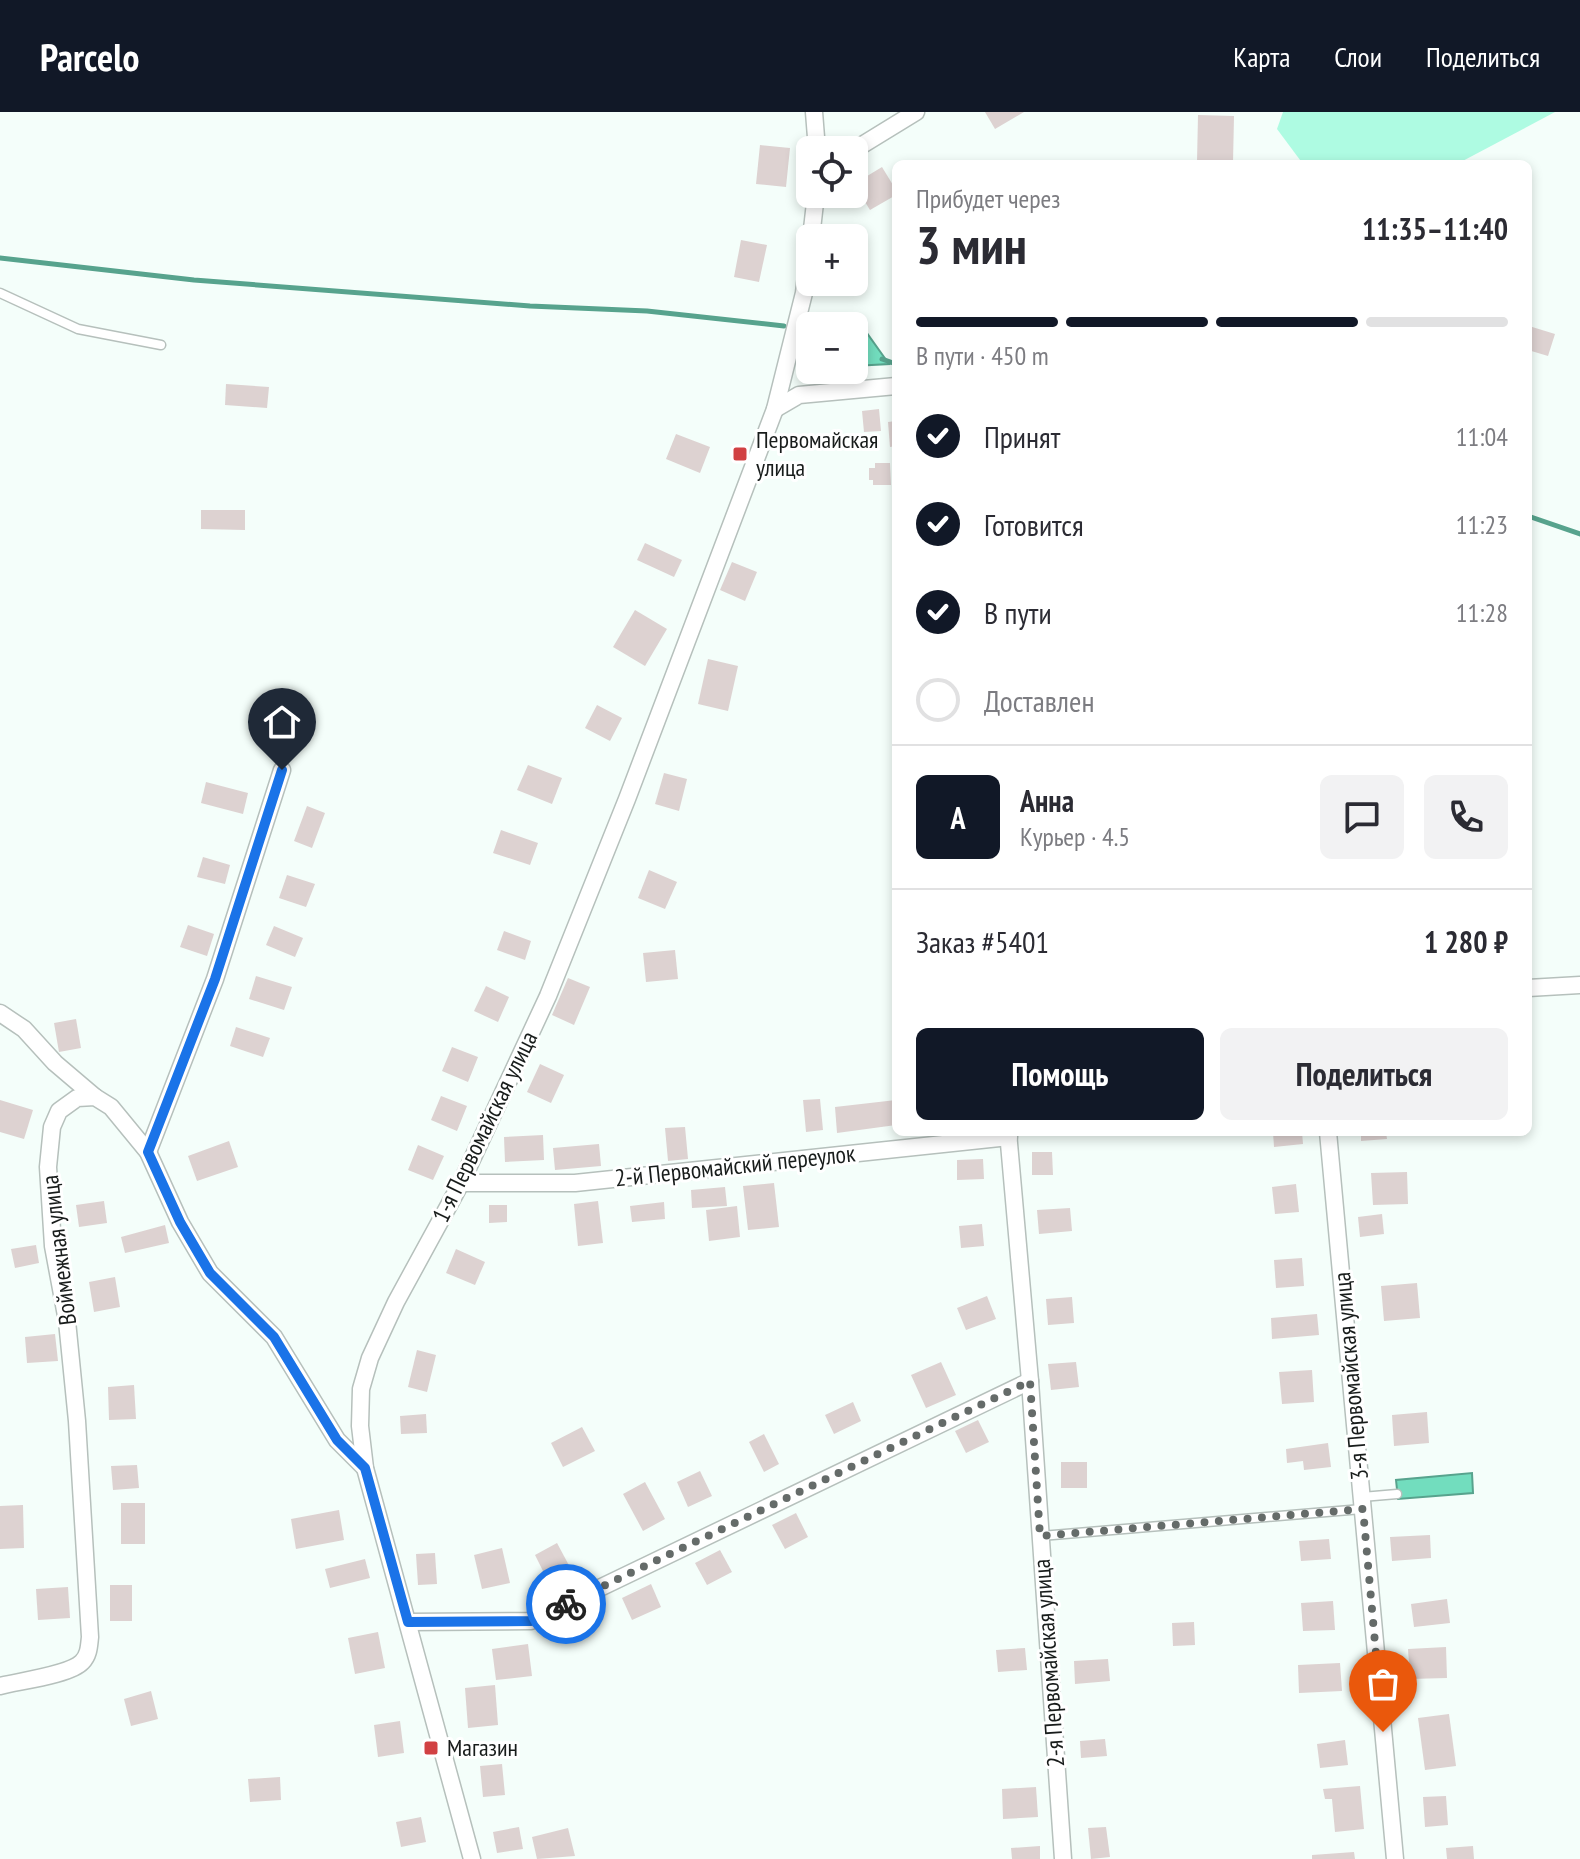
<!DOCTYPE html>
<html lang="ru">
<head>
<meta charset="utf-8">
<style>
	:root { --surface:#fff; --page:#f2f2f3; --text:#2b2b33; --muted:#7c7c81; --line:#e1e1e2; --accent:#111827 }
	body { margin:0; font-family:"PT Sans Narrow",sans-serif; background:var(--page); color:var(--text); height:100vh; display:flex; flex-direction:column; font-size:30px; white-space:nowrap }
	* { box-sizing:border-box; margin:0 }
	p { font-size:26px; color:var(--muted) }
	.icon { flex:none; width:44px; height:44px; fill:none; stroke:currentColor; stroke-width:2; stroke-linecap:round; stroke-linejoin:round }
	.map { position:relative; flex:1; overflow:hidden }
	.panel { position:absolute; left:892px; top:48px; width:640px; height:976px; display:flex; flex-direction:column; background:var(--surface); border-radius:12px; box-shadow:0 4px 12px #0003 }
	.panel>* { flex:none }
	.controls { position:absolute; left:796px; top:24px; display:grid; gap:16px }
	.controls a { display:grid; place-items:center; width:72px; height:72px; border-radius:12px; background:var(--surface); box-shadow:0 4px 12px #0003; font-size:40px }
	.pin { position:absolute; display:grid; place-items:center; width:68px; height:68px; color:#fff; margin:-82px -34px; border-radius:50% 50% 50% 0; rotate:-45deg; box-shadow:0 0 8px #0007 }
	.pin .icon { rotate:45deg }
	.courier { position:absolute; display:grid; place-items:center; width:80px; height:80px; margin:-40px; border:6px solid #1a73e8; border-radius:50%; background:#fff; color:#222; box-shadow:0 2px 10px #0007 }
	.overview em { font-style:normal; font-weight:700 }
	.overview div { display:flex; flex-direction:column-reverse }
	.overview { display:flex; align-items:center; justify-content:space-between; height:136px; padding:0 24px }
	h1 { font-size:52px; font-weight:700; line-height:60px }
	.bar { display:grid; grid-template-columns:repeat(4,1fr); gap:12px 8px; align-content:center; height:96px; padding:0 24px }
	.bar i { height:10px; border-radius:6px; background:var(--line) }
	.bar .current { background:var(--accent) }
	.bar p { grid-column:span 4 }
	.line { display:flex; align-items:center; gap:20px; padding:0 24px; border-top:2px solid var(--line) }
	.line div { flex:1 }
	.round { display:grid; place-items:center; flex:none; width:84px; height:84px; border-radius:12px; background:var(--page) }
	ol { padding:0 24px; list-style:none }
	li { display:flex; align-items:center; gap:24px; height:88px }
	li p { margin-inline-start:auto }
	li .icon { padding:8px; border-radius:50%; background:var(--accent); color:#fff; stroke-width:4 }
	li:last-child { color:var(--muted) }
	li i { width:44px; height:44px; border:4px solid var(--line); border-radius:50% }
	.primary-button { display:flex; gap:16px; margin-top:auto; padding:16px 24px }
	.primary-button a { flex:1; height:92px; border-radius:12px; background:var(--accent); color:#fff; font-size:32px; font-weight:700; line-height:92px; text-align:center }
	.primary-button a+a { background:var(--page); color:var(--text) }
	header { display:flex; align-items:center; gap:48px; box-sizing:border-box; height:112px; padding:0 40px; background:var(--accent); color:#fff }
	header strong { font-size:38px }
	nav { display:flex; gap:44px; margin-inline-start:auto; font-size:28px }
	.map>svg:first-child { display:block }
</style>
</head>
<body>
<header>
<strong>Parcelo</strong>
<nav><a>Карта</a><a>Слои</a><a>Поделиться</a></nav>
</header>
<div class="map">
<svg width="1580" height="1747" viewBox="0 0 1580 1747">
	<rect width="100%" height="100%" fill="#f4fefa"/>
	<polygon fill="#aefbe2" points="1283,0 1555,0 1457,52 1303,52 1277,17"/>
	<g fill="#72ddbe" stroke="#57a38d" stroke-width="2">
		<polygon points="854,215 864,217 889,252 854,254"/>
		<polygon points="1472,1361 1473,1381 1398,1387 1396,1368"/>
	</g>
	<g fill="none" stroke-linecap="round" stroke-linejoin="round">
		<g stroke="#57a38d" stroke-width="5">
			<polyline points="0,146 194,168 530,194 647,199 784,214"/>
			<polyline points="807,224 810,225"/>
			<polyline points="882,247 896,252"/>
			<polyline points="1528,404 1580,422"/>
		</g>
	</g>
	<g fill="#ddd2d1">
		<polygon points="985,0 1024,0 995,17"/>
		<polygon points="1198,3 1234,4 1233,51 1197,50"/>
		<polygon points="760,33 790,36 786,75 756,72"/>
		<polygon points="882,55 896,78 896,83 870,98 854,72"/>
		<polygon points="741,128 767,133 759,170 734,165"/>
		<polygon points="1529,214 1555,222 1548,244 1528,238"/>
		<polygon points="226,272 269,275 267,296 225,293"/>
		<polygon points="879,297 881,319 864,320 862,299"/>
		<polygon points="896,309 896,334 890,335 888,310"/>
		<polygon points="676,322 710,335 700,361 666,347"/>
		<polygon points="875,351 890,351 891,373 873,373 873,368 869,368 869,356 875,356"/>
		<polygon points="201,398 245,398 245,418 201,417"/>
		<polygon points="645,431 682,448 674,465 637,448"/>
		<polygon points="732,450 757,460 745,489 720,478"/>
		<polygon points="635,498 667,517 645,554 613,535"/>
		<polygon points="708,547 738,554 728,599 698,592"/>
		<polygon points="597,593 622,606 610,629 585,616"/>
		<polygon points="528,653 562,666 552,692 517,678"/>
		<polygon points="664,661 687,667 679,699 655,692"/>
		<polygon points="206,670 248,681 243,702 201,691"/>
		<polygon points="307,694 325,701 312,736 294,729"/>
		<polygon points="501,718 538,731 530,753 493,741"/>
		<polygon points="203,745 230,753 225,772 197,765"/>
		<polygon points="649,758 677,770 665,797 638,786"/>
		<polygon points="287,763 315,772 306,795 279,786"/>
		<polygon points="188,813 214,822 207,844 180,835"/>
		<polygon points="274,814 303,826 295,845 266,833"/>
		<polygon points="504,819 531,829 525,848 497,838"/>
		<polygon points="675,838 678,867 646,870 643,841"/>
		<polygon points="256,864 292,875 284,898 249,887"/>
		<polygon points="568,866 590,875 574,913 552,903"/>
		<polygon points="486,874 509,885 498,910 474,899"/>
		<polygon points="76,907 81,936 59,940 54,911"/>
		<polygon points="236,915 270,926 263,945 230,934"/>
		<polygon points="452,935 478,945 468,970 442,959"/>
		<polygon points="540,952 564,963 551,991 527,980"/>
		<polygon points="441,984 467,994 457,1019 431,1008"/>
		<polygon points="820,987 823,1018 806,1020 803,988"/>
		<polygon points="0,988 33,998 24,1027 0,1020"/>
		<polygon points="896,988 896,1013 837,1021 835,995"/>
		<polygon points="685,1015 688,1047 668,1049 665,1016"/>
		<polygon points="1273,1020 1302,1020 1303,1032 1274,1035"/>
		<polygon points="1361,1020 1386,1020 1387,1027 1361,1029"/>
		<polygon points="543,1023 544,1048 505,1050 504,1025"/>
		<polygon points="229,1029 238,1055 197,1069 188,1044"/>
		<polygon points="599,1032 601,1054 555,1058 553,1036"/>
		<polygon points="418,1033 444,1044 433,1068 408,1058"/>
		<polygon points="1032,1040 1052,1040 1053,1063 1032,1063"/>
		<polygon points="983,1047 984,1067 957,1068 957,1048"/>
		<polygon points="1407,1060 1408,1092 1373,1093 1371,1061"/>
		<polygon points="774,1071 779,1115 748,1118 743,1074"/>
		<polygon points="1296,1072 1299,1100 1275,1102 1272,1075"/>
		<polygon points="725,1075 727,1094 692,1096 691,1078"/>
		<polygon points="104,1089 107,1111 79,1115 76,1093"/>
		<polygon points="598,1089 603,1131 578,1134 574,1092"/>
		<polygon points="664,1090 665,1107 632,1110 630,1094"/>
		<polygon points="489,1093 507,1093 507,1110 489,1111"/>
		<polygon points="737,1094 740,1125 709,1129 706,1098"/>
		<polygon points="1070,1096 1072,1119 1039,1122 1037,1098"/>
		<polygon points="1382,1102 1384,1122 1360,1125 1358,1105"/>
		<polygon points="982,1112 984,1134 961,1136 959,1114"/>
		<polygon points="165,1113 169,1131 125,1141 121,1125"/>
		<polygon points="36,1133 39,1151 15,1156 11,1137"/>
		<polygon points="456,1137 485,1150 475,1173 446,1161"/>
		<polygon points="1302,1146 1304,1174 1276,1176 1274,1148"/>
		<polygon points="115,1165 120,1195 94,1200 89,1170"/>
		<polygon points="1417,1171 1420,1206 1384,1209 1381,1174"/>
		<polygon points="987,1184 996,1207 966,1218 957,1196"/>
		<polygon points="1072,1185 1074,1211 1048,1213 1046,1187"/>
		<polygon points="1317,1202 1319,1223 1272,1227 1271,1206"/>
		<polygon points="55,1222 58,1249 27,1251 25,1225"/>
		<polygon points="417,1238 436,1243 427,1280 408,1275"/>
		<polygon points="941,1250 956,1283 926,1296 911,1263"/>
		<polygon points="1076,1250 1079,1275 1051,1278 1048,1252"/>
		<polygon points="1312,1258 1314,1290 1282,1292 1279,1260"/>
		<polygon points="134,1273 136,1307 109,1308 108,1275"/>
		<polygon points="853,1290 861,1309 834,1322 825,1303"/>
		<polygon points="1427,1300 1429,1331 1394,1334 1392,1303"/>
		<polygon points="426,1302 427,1321 401,1322 400,1304"/>
		<polygon points="978,1308 989,1330 966,1341 955,1319"/>
		<polygon points="582,1315 595,1339 563,1355 551,1331"/>
		<polygon points="764,1322 779,1352 764,1360 749,1330"/>
		<polygon points="1328,1331 1331,1355 1304,1358 1303,1349 1287,1351 1286,1337"/>
		<rect x="1061" y="1350" width="26" height="26"/>
		<polygon points="137,1353 139,1376 113,1378 111,1354"/>
		<polygon points="700,1359 712,1384 688,1395 677,1370"/>
		<polygon points="645,1370 665,1407 643,1419 623,1382"/>
		<rect x="121" y="1391" width="24" height="41"/>
		<polygon points="23,1393 24,1436 0,1437 0,1394"/>
		<polygon points="339,1398 344,1428 296,1437 291,1407"/>
		<polygon points="796,1401 808,1425 785,1437 772,1413"/>
		<polygon points="1430,1423 1431,1446 1392,1449 1390,1425"/>
		<polygon points="1329,1427 1331,1447 1301,1449 1299,1429"/>
		<polygon points="557,1431 572,1459 549,1471 535,1443"/>
		<polygon points="502,1436 510,1471 482,1477 474,1443"/>
		<polygon points="720,1438 732,1460 707,1473 695,1451"/>
		<polygon points="435,1441 437,1472 418,1473 416,1442"/>
		<polygon points="365,1447 370,1466 330,1476 325,1457"/>
		<polygon points="651,1472 661,1495 632,1508 622,1486"/>
		<rect x="110" y="1473" width="22" height="36"/>
		<polygon points="68,1475 70,1506 38,1508 36,1477"/>
		<polygon points="1447,1487 1450,1511 1414,1515 1411,1492"/>
		<polygon points="1333,1489 1335,1518 1303,1519 1301,1491"/>
		<polygon points="1194,1510 1195,1533 1173,1534 1172,1511"/>
		<polygon points="378,1520 385,1556 355,1562 348,1526"/>
		<polygon points="528,1532 532,1564 496,1568 492,1537"/>
		<polygon points="1446,1535 1447,1566 1410,1567 1408,1537"/>
		<polygon points="1025,1536 1027,1558 998,1560 996,1538"/>
		<polygon points="1108,1547 1110,1569 1075,1572 1074,1549"/>
		<polygon points="1340,1551 1342,1579 1299,1581 1298,1553"/>
		<polygon points="495,1573 498,1613 468,1616 465,1576"/>
		<polygon points="151,1579 158,1607 131,1614 124,1587"/>
		<polygon points="1449,1602 1456,1654 1425,1658 1418,1606"/>
		<polygon points="400,1609 404,1641 378,1645 374,1613"/>
		<polygon points="1105,1627 1107,1644 1081,1646 1080,1629"/>
		<polygon points="1345,1628 1348,1653 1320,1656 1317,1632"/>
		<polygon points="502,1652 505,1683 483,1685 480,1654"/>
		<polygon points="280,1665 281,1688 250,1690 248,1667"/>
		<polygon points="1360,1674 1364,1717 1335,1720 1332,1687 1325,1687 1323,1677"/>
		<polygon points="1036,1675 1038,1705 1003,1707 1002,1677"/>
		<polygon points="1446,1684 1448,1713 1425,1715 1423,1685"/>
		<polygon points="421,1705 426,1730 401,1735 396,1710"/>
		<polygon points="519,1715 523,1737 497,1741 493,1720"/>
		<polygon points="1106,1715 1110,1745 1091,1747 1088,1716"/>
		<polygon points="568,1716 575,1744 537,1747 532,1725"/>
		<polygon points="1040,1734 1040,1747 1012,1747 1011,1736"/>
		<polygon points="1473,1734 1474,1747 1447,1747 1446,1736"/>
		<polygon points="1354,1740 1355,1747 1312,1747 1312,1743"/>
	</g>
	<g fill="none" stroke-linecap="round" stroke-linejoin="round">
		<defs>
			<g id="service">
				<polyline points="0,181 78,217 161,233"/>
				<polyline points="1362,1385 1397,1382"/>
				<polyline points="1041,1424 1362,1397"/>
			</g>
			<g id="minor">
				<polyline points="814,0 817,38"/>
				<polyline points="854,38 916,0"/>
				<polyline points="811,126 816,82"/>
				<polyline points="775,297 799,283 896,274"/>
				<polyline points="1528,876 1580,873"/>
				<polyline points="0,901 24,917 55,951 95,985"/>
				<polyline points="1008,1020 1030,1269 1063,1747"/>
				<polyline points="1328,1020 1395,1747"/>
				<polyline points="148,1040 215,867 282,658"/>
				<polyline points="461,1071 575,1071 1009,1025"/>
				<polyline points="408,1510 531,1509 1030,1269"/>
				<path d="M0,1574c19,-5 70,-11 82,-24 7,-7 7,-16 8,-25l-13,-216 -10,-100 -14,-75 -5,-79 4,-40 7,-16 18,-13 18,-1 16,10 37,45 32,70 30,51 64,64 63,103 28,28"/>
				<polyline points="472,1747 365,1356 360,1314 361,1277 370,1246 396,1190 461,1071 548,884 627,687 775,297 804,181 810,131"/>
			</g>
		</defs>
		<use href="#service" stroke="#b6c0bc" stroke-width="11"/>
		<use href="#minor" stroke="#b6c0bc" stroke-width="19"/>
		<use href="#service" stroke="#fff" stroke-width="8"/>
		<use href="#minor" stroke="#fff" stroke-width="16"/>
	</g>
	<g fill="none" stroke-linecap="round" stroke-linejoin="round">
		<polyline stroke="#656b69" stroke-width="8" stroke-dasharray="0 14.4" points="566,1492 1030,1269 1040,1424 1363,1397 1383,1620"/>
		<polyline stroke="#1a73e8" stroke-width="10" points="282,658 215,867 148,1040 180,1110 210,1161 274,1225 337,1328 365,1356 408,1510 531,1509 566,1492"/>
	</g>
	<g fill="#d14143" stroke="#fff" stroke-width="3">
		<rect x="732" y="334" width="16" height="16" rx="4"/>
		<rect x="423" y="1628" width="16" height="16" rx="4"/>
	</g>
	<g text-anchor="middle" stroke-width="6" stroke-linejoin="round" paint-order="stroke">
		<g font-size="24" fill="#181c1b" stroke="#fff" text-anchor="start">
			<text x="756" y="336">Первомайская<tspan x="756" dy="28">улица</tspan></text>
			<text x="447" y="1644">Магазин</text>
		</g>
		<g font-size="24" fill="#181c1b" stroke="#fff">
			<text transform="translate(485 1015) rotate(-64)" y="8">1-я Первомайская улица</text>
			<text transform="translate(735 1054) rotate(-6)" y="8">2-й Первомайский переулок</text>
			<text transform="translate(59 1138) rotate(-97)" y="8">Воймежная улица</text>
			<text transform="translate(1351 1264) rotate(-95)" y="8">3-я Первомайская улица</text>
			<text transform="translate(1049 1551) rotate(-94)" y="8">2-я Первомайская улица</text>
		</g>
	</g>
</svg>
<div class="controls">
<a><svg class="icon" aria-label="locate" viewBox="0 0 24 24"><circle cx="12" cy="12" r="6"/><path d="M12 2v4M12 18v4M2 12h4M18 12h4"/></svg></a>
<a>+</a>
<a>−</a>
</div>
<div class="pin" style="left:1383px;top:1620px;background:#ea580c"><svg class="icon" aria-label="bag" viewBox="0 0 24 24"><path d="M5 8h14l-1 12H6zM9 8a3 3 0 0 1 6 0"/></svg></div>
<div class="pin" style="left:282px;top:658px;background:#1f2937"><svg class="icon" aria-label="home" viewBox="0 0 24 24"><path d="M3 11l9-7 9 7M6 9v11h12V9"/></svg></div>
<div class="courier" style="left:566px;top:1492px"><svg class="icon" aria-label="bike" viewBox="0 0 24 24"><circle cx="6" cy="16" r="4"/><circle cx="18" cy="16" r="4"/><path d="M6 16l4-8h5l3 8M10 8l3 8H6M13 5h3"/></svg></div>
<section class="panel">
<div class="overview"><div><h1>3 мин</h1><p>Прибудет через</p></div><em>11:35–11:40</em></div>
<div class="bar"><i class="current"></i><i class="current"></i><i class="current"></i><i></i><p>В пути · 450 m</p></div>
<ol>
<li><svg class="icon" aria-label="check" viewBox="0 0 24 24"><path d="M5 12l5 5 9-10"/></svg>Принят<p>11:04</p></li>
<li><svg class="icon" aria-label="check" viewBox="0 0 24 24"><path d="M5 12l5 5 9-10"/></svg>Готовится<p>11:23</p></li>
<li><svg class="icon" aria-label="check" viewBox="0 0 24 24"><path d="M5 12l5 5 9-10"/></svg>В пути<p>11:28</p></li>
<li><i></i>Доставлен</li>
</ol>
<div class="line" style="height:144px"><b class="round" style="background:var(--accent);color:#fff">А</b><div><b>Анна</b><p>Курьер · 4.5</p></div><a class="round"><svg class="icon" aria-label="chat" viewBox="0 0 24 24"><path d="M4 5h16v11H9l-5 4z"/></svg></a><a class="round"><svg class="icon" aria-label="phone" viewBox="0 0 24 24"><path d="M5 4h4l2 5-3 2q2 4 5 5l2-3 5 2v4C11 20 4 13 5 4z"/></svg></a></div>
<div class="line" style="height:104px"><div>Заказ #5401</div><b>1 280 ₽</b></div>
<div class="primary-button"><a>Помощь</a><a>Поделиться</a></div>
</section>
</div>
</body>
</html>
